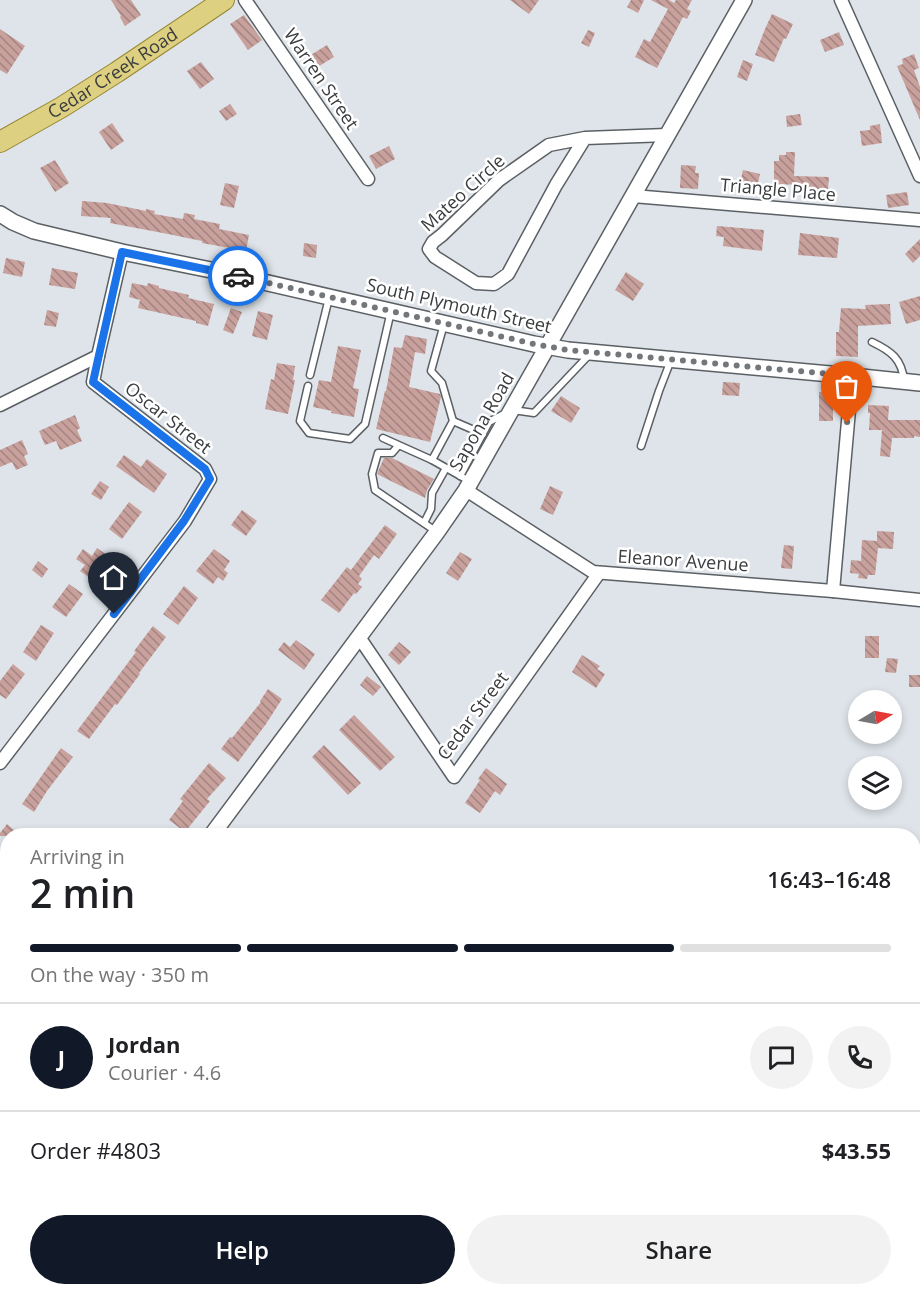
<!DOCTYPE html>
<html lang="en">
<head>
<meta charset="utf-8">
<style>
	:root { --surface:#fff; --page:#f2f2f2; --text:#202124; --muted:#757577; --line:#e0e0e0; --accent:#111827 }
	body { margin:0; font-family:"Open Sans",sans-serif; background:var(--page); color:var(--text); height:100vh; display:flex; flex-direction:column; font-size:22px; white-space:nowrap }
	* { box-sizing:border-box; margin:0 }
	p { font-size:20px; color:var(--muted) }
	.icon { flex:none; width:33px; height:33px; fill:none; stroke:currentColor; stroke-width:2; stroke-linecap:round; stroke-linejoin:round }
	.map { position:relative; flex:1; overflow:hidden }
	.details { position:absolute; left:0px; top:828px; width:921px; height:468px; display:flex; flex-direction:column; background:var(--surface); border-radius:24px 24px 0 0; box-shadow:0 3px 9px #0003 }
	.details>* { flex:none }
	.needle { width:39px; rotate:80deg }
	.tools { position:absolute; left:848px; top:690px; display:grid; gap:12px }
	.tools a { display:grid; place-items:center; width:54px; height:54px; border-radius:50%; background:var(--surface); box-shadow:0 3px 9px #0003; font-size:30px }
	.pin { position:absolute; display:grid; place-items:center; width:51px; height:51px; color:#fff; margin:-62px -26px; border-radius:50% 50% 50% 0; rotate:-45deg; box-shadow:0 0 6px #0007 }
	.pin .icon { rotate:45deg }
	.courier { position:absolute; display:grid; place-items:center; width:60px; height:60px; margin:-30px; border:4px solid #1a73e8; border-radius:50%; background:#fff; color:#222; box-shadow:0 2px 8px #0007 }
	.summary em { font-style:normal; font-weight:600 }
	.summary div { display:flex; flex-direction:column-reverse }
	.summary { display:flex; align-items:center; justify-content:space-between; height:102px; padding:0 30px }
	h1 { font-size:39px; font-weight:600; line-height:45px }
	.bar { display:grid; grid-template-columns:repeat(4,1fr); gap:9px 6px; align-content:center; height:72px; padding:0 30px }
	.bar i { height:8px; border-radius:4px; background:var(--line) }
	.bar .selected { background:var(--accent) }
	.bar p { grid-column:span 4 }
	.line { display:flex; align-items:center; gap:15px; padding:0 30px; border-top:2px solid var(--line) }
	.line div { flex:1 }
	.round { display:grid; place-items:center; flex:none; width:63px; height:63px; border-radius:32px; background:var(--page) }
	.button { display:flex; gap:12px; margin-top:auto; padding:12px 30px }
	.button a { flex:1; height:69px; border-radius:36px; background:var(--accent); color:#fff; font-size:24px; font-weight:600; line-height:69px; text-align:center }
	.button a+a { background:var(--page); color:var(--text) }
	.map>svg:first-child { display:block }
</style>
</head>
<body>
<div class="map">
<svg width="920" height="1296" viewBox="0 0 920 1296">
	<defs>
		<pattern id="building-back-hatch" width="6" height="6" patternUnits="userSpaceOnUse" patternTransform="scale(1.5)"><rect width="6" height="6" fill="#c8a09c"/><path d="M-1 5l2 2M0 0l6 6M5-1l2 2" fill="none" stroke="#a38481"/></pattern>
	</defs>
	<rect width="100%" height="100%" fill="#dee4e9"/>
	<g fill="url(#building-back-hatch)">
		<polygon points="111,0 131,0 141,15 125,26 120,17 121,16"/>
		<polygon points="510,0 539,0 529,14"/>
		<polygon points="631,0 644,0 638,13 627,7"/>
		<polygon points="651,0 669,0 674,3 676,0 692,0 687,9 691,11 687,19 683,17 657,68 635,57 644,39 650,42 668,9"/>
		<polygon points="772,14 793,24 786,39 784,38 774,62 755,55 765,29"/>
		<polygon points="244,15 262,40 248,50 230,24"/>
		<polygon points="0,29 25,46 7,74 0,70"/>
		<polygon points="588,30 595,33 589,47 581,43"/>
		<polygon points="839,32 844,45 825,52 820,40"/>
		<polygon points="327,45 334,57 316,68 309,56"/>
		<polygon points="914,54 919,68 914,70 920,87 920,120 897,66 903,64 902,59"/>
		<polygon points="743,60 753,64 747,81 737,77"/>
		<polygon points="201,62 214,79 200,89 187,71"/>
		<polygon points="230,104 237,114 226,121 219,111"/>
		<polygon points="800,114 802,125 787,127 786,116"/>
		<polygon points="112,123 124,141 111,150 99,132"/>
		<polygon points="880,124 882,143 862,146 860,131 870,130 870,126"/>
		<polygon points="389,146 395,159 376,169 369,156"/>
		<polygon points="786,152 795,152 794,176 829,177 828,189 820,189 820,191 803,191 803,185 774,184 774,161 779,161 779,155 786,155"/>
		<polygon points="55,160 69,183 55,192 40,168"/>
		<polygon points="681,165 696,166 695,173 699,173 698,189 680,188"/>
		<polygon points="743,170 760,174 756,192 739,188"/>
		<polygon points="225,183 239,186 234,208 220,205"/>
		<polygon points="907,192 909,205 888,208 886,195"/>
		<polygon points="82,201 107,203 146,211 146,209 155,211 154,214 183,219 184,213 195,215 194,219 220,224 219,229 249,235 246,251 202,243 202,241 168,234 110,223 111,218 81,216"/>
		<polygon points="717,226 764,230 762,251 723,246 724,237 716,236"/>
		<polygon points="800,233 839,238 837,258 798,255"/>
		<polygon points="920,239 920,256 913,263 905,254"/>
		<polygon points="304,243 317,245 316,258 303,256"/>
		<polygon points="6,258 25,262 22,277 3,273"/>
		<polygon points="52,268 78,273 75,289 49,285"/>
		<polygon points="626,272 644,284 633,301 615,290"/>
		<polygon points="132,283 147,286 148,283 159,286 159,288 189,295 188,298 214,304 208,326 196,323 196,321 138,308 140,300 129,297"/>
		<polygon points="920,296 920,320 906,324 899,302"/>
		<polygon points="890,304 891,324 858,326 858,357 836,356 836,332 839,332 841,308 866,309 865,305"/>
		<polygon points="231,308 242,312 233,334 223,330"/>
		<polygon points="47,310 59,313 56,327 44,325"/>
		<polygon points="258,311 273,315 267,340 252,336"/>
		<polygon points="405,335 427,339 425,354 415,352 409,387 440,394 441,397 430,442 376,429 385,391 386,391 394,347 402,348"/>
		<polygon points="338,346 361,350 353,388 359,389 354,417 331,413 332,411 313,407 319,380 331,382"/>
		<polygon points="277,363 295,366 293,380 295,380 288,414 265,409 271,379 274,380"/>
		<polygon points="723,382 740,383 739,396 722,395"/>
		<rect x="819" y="392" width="14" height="29"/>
		<polygon points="561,396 580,408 571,423 551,411"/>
		<polygon points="868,405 889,406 888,420 920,420 920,437 914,436 914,438 892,438 890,457 880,456 882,430 869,430 870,413 868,413"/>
		<polygon points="75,415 80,428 77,430 82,441 60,450 56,441 45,445 39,431"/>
		<polygon points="22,440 28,454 24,456 28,465 16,470 12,462 0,467 0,450"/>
		<polygon points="124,455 141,467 147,459 167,474 154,493 116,466"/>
		<polygon points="384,458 392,458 434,479 427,490 425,498 377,474"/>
		<polygon points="100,481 109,487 101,500 91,494"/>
		<polygon points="550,486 563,492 553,515 540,509"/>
		<polygon points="129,502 142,512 122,539 109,529"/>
		<polygon points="242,510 257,521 246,536 231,525"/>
		<polygon points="385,525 397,534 379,559 374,555 359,576 362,579 358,584 362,587 356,594 354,593 339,613 321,600 347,567 351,570"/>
		<polygon points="877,531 894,532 893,549 878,548 875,575 868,575 867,579 858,578 859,574 850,573 851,560 861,561 862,540 877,541"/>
		<polygon points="784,545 794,546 792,569 781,568"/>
		<polygon points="97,548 111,558 94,581 80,571 85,565 76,559 83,549 92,556"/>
		<polygon points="214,549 230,561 224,570 228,573 223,581 218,577 213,584 196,571"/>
		<polygon points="460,552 472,559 458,581 446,573"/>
		<polygon points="38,561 48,569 42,578 32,570"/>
		<polygon points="69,584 83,594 66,617 52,607"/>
		<polygon points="184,586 198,598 178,625 163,614"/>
		<polygon points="41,625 54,633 36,661 23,652"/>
		<polygon points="153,626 166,637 139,673 140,674 117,705 115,704 89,739 77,731 136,652 134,651"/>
		<rect x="865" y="636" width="14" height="22"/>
		<polygon points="296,640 315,654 304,670 278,650 284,642 290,647"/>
		<polygon points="399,642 411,652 399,665 388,655"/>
		<polygon points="582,655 600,666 597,669 605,674 596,688 572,672"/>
		<polygon points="887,658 898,659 896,673 885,672"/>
		<polygon points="13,664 25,674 6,699 0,695 0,681"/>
		<rect x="909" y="675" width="11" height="12"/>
		<polygon points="367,676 381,687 373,696 360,685"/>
		<polygon points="268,689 282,699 266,724 238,762 221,749 230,737 232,738 261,702 260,701"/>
		<polygon points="354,715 395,757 380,771 339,730"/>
		<polygon points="324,745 361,783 348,795 312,757"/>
		<polygon points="61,748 73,757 47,791 34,812 22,804"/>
		<polygon points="209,763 226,778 207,799 210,801 185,832 169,820 183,801 180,799"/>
		<polygon points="486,768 507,784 500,795 495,791 480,813 465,803 480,780 478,779"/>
		<polygon points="7,824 21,836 0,836 0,833"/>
	</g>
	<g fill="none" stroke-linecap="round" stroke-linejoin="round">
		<defs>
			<g id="service">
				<polyline points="444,324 431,371 442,383 453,421 432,460 471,482"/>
				<path d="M872,342c19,9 30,17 32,39"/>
				<polyline points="310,375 329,298"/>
				<polyline points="308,386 300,421 309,433 350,439 365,424 391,311"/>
				<polyline points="513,410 534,413 589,355"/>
				<polyline points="453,421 483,434"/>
				<polyline points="383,438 432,460"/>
				<polyline points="398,446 392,453 378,453 372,474 375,490 437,532"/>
				<polyline points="641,446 659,391 671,360"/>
				<polyline points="460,476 489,422 504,414"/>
				<polyline points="424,523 431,509 432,493 446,468"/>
			</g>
			<g id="minor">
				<polyline points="245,0 368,179"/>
				<polyline points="841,0 920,176"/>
				<polyline points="585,138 556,185 508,274 494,284 476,283 435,257 429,249 433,242 442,235 499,180 549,145 585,138 667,135"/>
				<polyline points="633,196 920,220"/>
				<polyline points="0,405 98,356 122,252"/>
				<polyline points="466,490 593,572 833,591 920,600"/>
				<polyline points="833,591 852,376"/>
				<polyline points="359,637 454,777 599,573"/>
				<polyline points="0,763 185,521 210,479 205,469 93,382 98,356"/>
				<polyline points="0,1052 8,1058"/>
				<polyline points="0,1236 8,1243"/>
				<polyline points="53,1288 57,1296"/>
				<polyline points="527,1288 529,1296"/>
				<polyline points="262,1296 268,1288"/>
				<polyline points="434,1296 440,1288"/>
			</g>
			<g id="tertiary">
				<polyline points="0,214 13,222 34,231 122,252 211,270 534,344 568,350 852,376 920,383"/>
				<polyline points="211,836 437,532 466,490 744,0"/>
				<polyline points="0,1116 8,1106"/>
			</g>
			<g id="primary">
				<path id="s1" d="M0,142l62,-35 55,-35 107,-72"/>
			</g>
		</defs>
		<use href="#service" stroke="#5b6064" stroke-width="9"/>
		<use href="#minor" stroke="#5b6064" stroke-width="15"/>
		<use href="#tertiary" stroke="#5b6064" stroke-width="18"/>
		<use href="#primary" stroke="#968733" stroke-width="22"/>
		<use href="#service" stroke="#fff" stroke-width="6"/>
		<use href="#minor" stroke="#fff" stroke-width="12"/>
		<use href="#tertiary" stroke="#fff" stroke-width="15"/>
		<use href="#primary" stroke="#ded081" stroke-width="20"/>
	</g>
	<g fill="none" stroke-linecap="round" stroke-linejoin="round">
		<polyline stroke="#73777a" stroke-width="6" stroke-dasharray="0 10.8" points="238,276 534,344 568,350 852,376 847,423"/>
		<polyline stroke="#1a73e8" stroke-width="8" points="114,614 184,521 210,479 205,469 93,382 122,252 238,276"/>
	</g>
	<g text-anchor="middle" stroke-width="5" stroke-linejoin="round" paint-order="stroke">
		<g font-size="18" fill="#3a3c3e" stroke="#fff">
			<text dy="6" stroke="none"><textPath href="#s1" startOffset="132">Cedar Creek Road</textPath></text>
			<text transform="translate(321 79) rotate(56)" y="6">Warren Street</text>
			<text transform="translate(778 190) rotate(5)" y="6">Triangle Place</text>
			<text transform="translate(463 193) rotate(-42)" y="6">Mateo Circle</text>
			<text transform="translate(459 306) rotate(13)" y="6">South Plymouth Street</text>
			<text transform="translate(168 418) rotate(38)" y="6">Oscar Street</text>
			<text transform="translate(482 422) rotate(-60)" y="6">Sapona Road</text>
			<text transform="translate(683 561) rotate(4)" y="6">Eleanor Avenue</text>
			<text transform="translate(473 716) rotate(-53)" y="6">Cedar Street</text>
		</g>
	</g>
</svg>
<div class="tools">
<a><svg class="needle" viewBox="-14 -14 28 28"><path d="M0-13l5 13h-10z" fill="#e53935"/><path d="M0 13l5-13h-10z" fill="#757577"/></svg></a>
<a><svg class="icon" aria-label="layers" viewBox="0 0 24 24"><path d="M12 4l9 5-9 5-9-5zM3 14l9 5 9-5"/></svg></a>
</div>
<div class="pin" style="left:847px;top:423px;background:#ea580c"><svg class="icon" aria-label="bag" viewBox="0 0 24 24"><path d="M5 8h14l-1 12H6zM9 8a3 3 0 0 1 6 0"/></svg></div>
<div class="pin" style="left:114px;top:614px;background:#1f2937"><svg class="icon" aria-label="home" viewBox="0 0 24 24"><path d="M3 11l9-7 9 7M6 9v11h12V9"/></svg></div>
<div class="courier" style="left:238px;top:276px"><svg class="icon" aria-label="car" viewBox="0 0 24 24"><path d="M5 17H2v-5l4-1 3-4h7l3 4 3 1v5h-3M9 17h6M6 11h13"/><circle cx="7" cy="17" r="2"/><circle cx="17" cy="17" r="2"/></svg></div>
<section class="details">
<div class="summary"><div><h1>2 min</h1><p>Arriving in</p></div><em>16:43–16:48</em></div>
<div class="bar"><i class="selected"></i><i class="selected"></i><i class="selected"></i><i></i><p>On the way · 350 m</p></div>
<div class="line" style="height:108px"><b class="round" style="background:var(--accent);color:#fff">J</b><div><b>Jordan</b><p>Courier · 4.6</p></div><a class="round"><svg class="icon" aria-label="chat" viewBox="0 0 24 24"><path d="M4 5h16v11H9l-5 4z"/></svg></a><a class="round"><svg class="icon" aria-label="phone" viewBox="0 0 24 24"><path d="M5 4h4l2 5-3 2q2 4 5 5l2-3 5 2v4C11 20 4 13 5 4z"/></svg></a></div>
<div class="line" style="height:78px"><div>Order #4803</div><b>$43.55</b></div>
<div class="button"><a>Help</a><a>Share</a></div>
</section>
</div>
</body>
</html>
